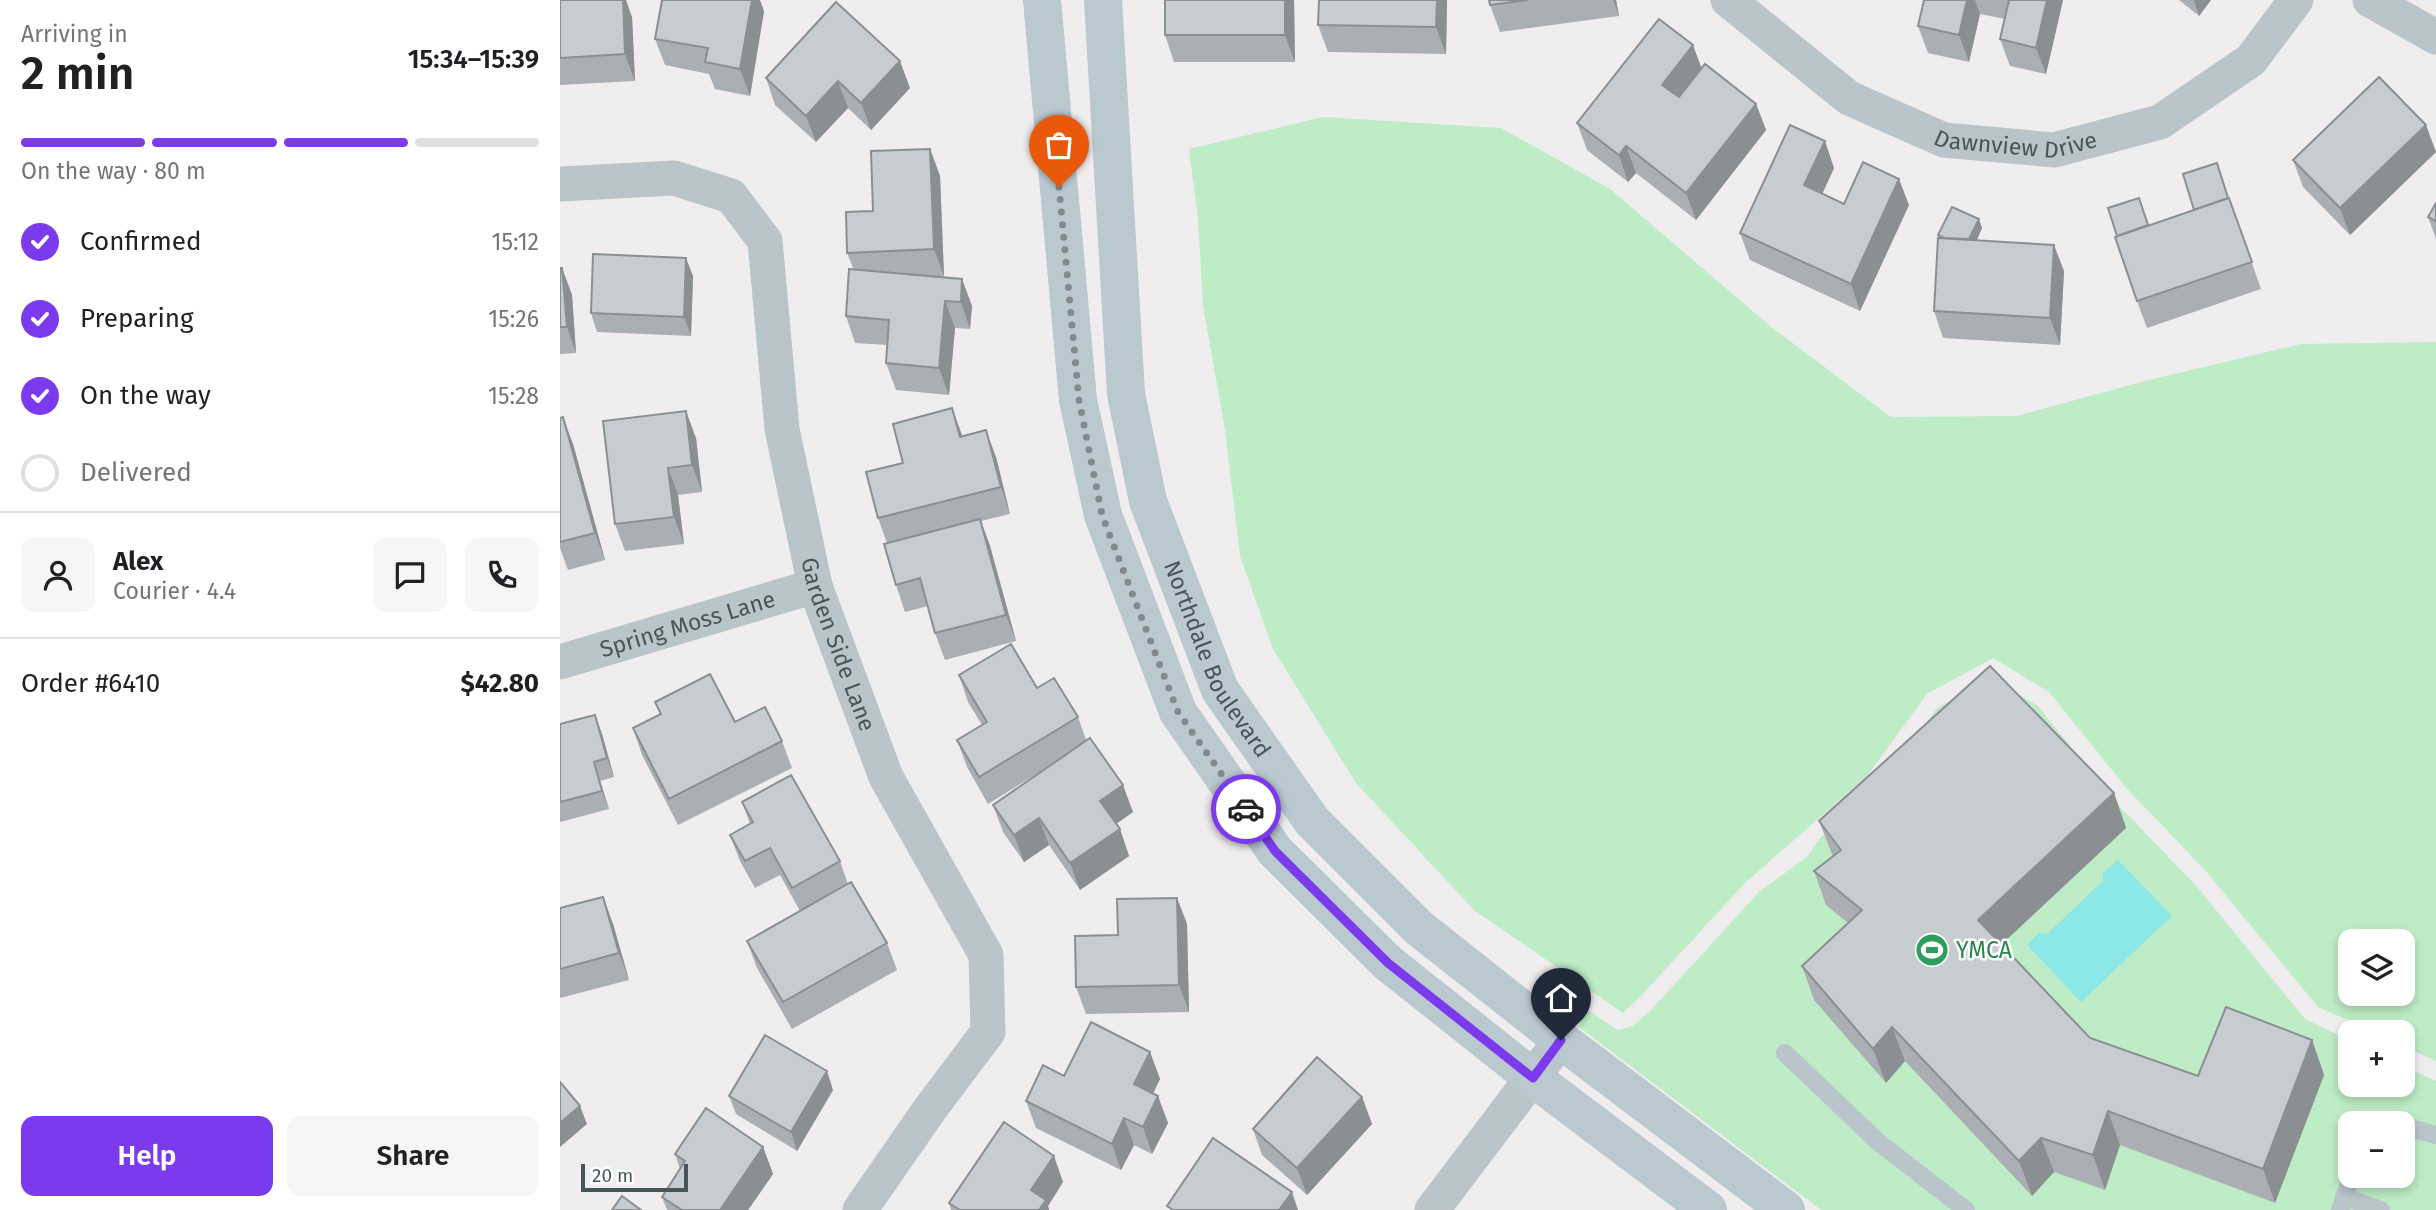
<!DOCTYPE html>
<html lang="en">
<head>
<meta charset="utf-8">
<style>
	:root { --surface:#fff; --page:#f6f6f6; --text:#202124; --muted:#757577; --line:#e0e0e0; --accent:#7c3aed }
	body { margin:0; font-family:"Fira Sans",sans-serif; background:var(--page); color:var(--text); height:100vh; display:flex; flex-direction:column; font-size:26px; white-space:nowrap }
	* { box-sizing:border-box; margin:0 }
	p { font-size:23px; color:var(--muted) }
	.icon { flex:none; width:38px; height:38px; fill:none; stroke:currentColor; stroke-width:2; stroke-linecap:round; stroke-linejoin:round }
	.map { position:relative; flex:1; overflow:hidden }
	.drawer { display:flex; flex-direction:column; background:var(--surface); width:560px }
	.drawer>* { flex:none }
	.controls { position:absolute; left:1778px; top:929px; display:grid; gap:14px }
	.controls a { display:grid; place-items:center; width:77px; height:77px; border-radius:14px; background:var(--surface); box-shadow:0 4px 10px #0003; font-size:35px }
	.scale { position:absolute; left:21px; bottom:18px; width:107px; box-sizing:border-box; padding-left:7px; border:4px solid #46555a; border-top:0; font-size:19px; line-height:24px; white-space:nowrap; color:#46555a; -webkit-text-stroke:5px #fff; paint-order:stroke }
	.pin { position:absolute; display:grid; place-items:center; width:60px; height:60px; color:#fff; margin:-72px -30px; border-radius:50% 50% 50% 0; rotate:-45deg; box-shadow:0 0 7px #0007 }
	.pin .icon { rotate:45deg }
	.courier { position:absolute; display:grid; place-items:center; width:70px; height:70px; margin:-35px; border:5px solid #7c3aed; border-radius:50%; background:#fff; color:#222; box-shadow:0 2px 9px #0007 }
	.head em { font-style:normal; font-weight:600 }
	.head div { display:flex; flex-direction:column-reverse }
	.head { display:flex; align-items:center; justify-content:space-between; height:119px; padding:0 21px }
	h1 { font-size:46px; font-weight:600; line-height:52px }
	.bar { display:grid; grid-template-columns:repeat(4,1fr); gap:10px 7px; align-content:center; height:84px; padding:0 21px }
	.bar i { height:9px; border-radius:5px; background:var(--line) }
	.bar .active { background:var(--accent) }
	.bar p { grid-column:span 4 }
	.line { display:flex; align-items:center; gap:18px; padding:0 21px; border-top:2px solid var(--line) }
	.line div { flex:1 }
	.round { display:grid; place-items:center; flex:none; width:74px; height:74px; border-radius:14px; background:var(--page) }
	ol { padding:0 21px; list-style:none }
	li { display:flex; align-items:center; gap:21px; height:77px }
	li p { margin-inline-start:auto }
	li .icon { padding:7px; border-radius:50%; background:var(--accent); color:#fff; stroke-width:4 }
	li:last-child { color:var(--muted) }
	li i { width:38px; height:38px; border:4px solid var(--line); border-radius:50% }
	.action { display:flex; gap:14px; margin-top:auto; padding:14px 21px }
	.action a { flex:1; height:80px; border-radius:14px; background:var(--accent); color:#fff; font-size:28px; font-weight:600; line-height:80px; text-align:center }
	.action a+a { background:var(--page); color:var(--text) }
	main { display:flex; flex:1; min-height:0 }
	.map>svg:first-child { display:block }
</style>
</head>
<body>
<main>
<section class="drawer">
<div class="head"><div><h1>2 min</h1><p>Arriving in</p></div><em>15:34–15:39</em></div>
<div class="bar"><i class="active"></i><i class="active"></i><i class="active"></i><i></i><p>On the way · 80 m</p></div>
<ol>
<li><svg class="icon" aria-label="check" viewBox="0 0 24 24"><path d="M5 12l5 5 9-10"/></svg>Confirmed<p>15:12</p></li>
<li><svg class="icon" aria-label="check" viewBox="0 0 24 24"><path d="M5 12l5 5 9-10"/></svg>Preparing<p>15:26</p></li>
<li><svg class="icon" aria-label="check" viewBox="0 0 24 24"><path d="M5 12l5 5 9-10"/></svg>On the way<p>15:28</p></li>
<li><i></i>Delivered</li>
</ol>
<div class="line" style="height:126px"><a class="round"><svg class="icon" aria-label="person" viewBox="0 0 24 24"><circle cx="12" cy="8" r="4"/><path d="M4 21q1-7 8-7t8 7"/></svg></a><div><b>Alex</b><p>Courier · 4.4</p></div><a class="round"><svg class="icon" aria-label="chat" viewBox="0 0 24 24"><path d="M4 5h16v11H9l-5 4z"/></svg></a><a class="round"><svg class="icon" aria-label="phone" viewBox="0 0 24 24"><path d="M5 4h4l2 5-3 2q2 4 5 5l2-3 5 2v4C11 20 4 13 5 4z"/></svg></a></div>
<div class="line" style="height:91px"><div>Order #6410</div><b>$42.80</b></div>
<div class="action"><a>Help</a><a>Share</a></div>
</section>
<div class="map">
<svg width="1876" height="1210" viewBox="0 0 1876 1210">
	<rect width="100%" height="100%" fill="#f0edee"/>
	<g fill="#bdecc6" fill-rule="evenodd">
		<path d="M763,117l178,11 109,61 160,137 121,91 125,-1 133,-36 152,-36 135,-2v719l-33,-15v-14h-29l-56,-25 -113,-137 -76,-79 -80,-99 -56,-34 -66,36 -60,82 -122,107 -106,115 -16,15 -149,-103 -118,-127 -83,-134 -33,-93 -15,-126 -22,-125 -5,-86 -9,-70zM1790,942h53v52h-53z"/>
		<path d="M1431,678l47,28 78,97 77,79 112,137 45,22v44h53v-19l33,15v129h-615l-242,-183 5,-19 34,22 15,-4 18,-16 109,-119 47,-34 13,-19 60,-52 57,-78zM1790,1124h53v52h-53z"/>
	</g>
	<polygon fill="#8ce7e7" points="1558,860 1612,916 1521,1002 1467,945 1479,933 1487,934 1543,881 1543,873"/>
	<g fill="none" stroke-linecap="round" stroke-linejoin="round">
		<g stroke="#b9c5ca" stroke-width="18">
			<polyline points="1225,1053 1317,1141 1406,1210"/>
			<polyline points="1843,1126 1876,1135"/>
			<polyline points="1784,1197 1821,1210"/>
			<polyline points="1780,1210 1792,1176"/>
		</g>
		<g stroke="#b9c5ca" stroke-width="35">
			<path id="s1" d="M1168,0l121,98 95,42 110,10 106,-28 91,-62 45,-60"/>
			<polyline points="1810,0 1876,37"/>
			<path id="s2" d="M0,184l114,-6 57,18 34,45 17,188 33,157 71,191 100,178 2,77 -58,77 -70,101"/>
			<path id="s3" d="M0,662l255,-76"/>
			<polyline points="872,1210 1001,1040"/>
		</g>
		<g stroke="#bac8cf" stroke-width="38">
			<polyline points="482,0 518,400 543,515 618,712 715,851 828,963 973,1078 1148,1210"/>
			<path id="s4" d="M543,0l23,394 22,107 72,189 92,131 107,107 142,112 225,170"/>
		</g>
	</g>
	<g fill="#abafb3">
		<polygon points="0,0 72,17 75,81 0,85"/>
		<polygon points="605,0 734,0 735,62 614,62 605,35"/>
		<polygon points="759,0 887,0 886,54 768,52 758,25"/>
		<polygon points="929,0 1056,0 1059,16 940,32 930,5"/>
		<polygon points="1364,0 1503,0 1486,74 1450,66 1440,39 1445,19 1420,14 1409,62 1368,53 1358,26"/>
		<polygon points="1619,0 1651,0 1639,16"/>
		<polygon points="276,2 350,88 311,130 288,108 256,142 215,105 206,78"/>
		<polygon points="204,11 190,96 155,89 149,74 105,65 95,39"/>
		<polygon points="1141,68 1196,104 1206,130 1136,220 1076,173 1068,182 1027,150 1017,123"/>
		<polygon points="370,149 380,176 384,276 375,277 412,306 410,329 395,328 389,395 336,390 326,363 327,345 295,343 286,316 294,270 287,253 313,211"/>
		<polygon points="1876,152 1790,235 1743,187 1733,160"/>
		<polygon points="1274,168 1262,194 1284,204 1349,205 1300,311 1190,260 1180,233"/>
		<polygon points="1669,198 1701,289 1587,328 1577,301"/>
		<polygon points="1876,203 1876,239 1868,217"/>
		<polygon points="1422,228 1417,240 1504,271 1500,345 1383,338 1374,311 1379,238 1378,235"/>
		<polygon points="0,268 2,268 12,295 16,353 0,354"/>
		<polygon points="133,276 131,336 37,332 31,313"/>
		<polygon points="0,418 13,444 45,560 8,570 0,548"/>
		<polygon points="403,436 436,457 450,514 421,521 430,546 456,641 385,660 375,633 368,606 345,612 336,585 327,543 318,518 343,463"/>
		<polygon points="136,438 142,492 118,495 124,544 65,551 55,524"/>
		<polygon points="399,675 477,688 518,717 526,740 573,812 556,824 560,829 569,856 520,890 489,845 464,862 443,832 433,805 483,770 428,804 407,767 397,740 422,725 408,702"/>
		<polygon points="95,702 222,741 232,768 118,825 82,755 73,728 100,714"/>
		<polygon points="35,715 42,734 54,777 40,781 49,809 0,822 0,724"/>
		<polygon points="1554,793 1566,828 1441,945 1530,1038 1638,1076 1752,1040 1764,1075 1715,1203 1560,1145 1545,1190 1494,1172 1472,1196 1345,1061 1326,1083 1254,1000 1242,966 1288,923 1266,905 1254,871 1273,857 1259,821"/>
		<polygon points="182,802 280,861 288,884 327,943 337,970 232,1029 197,968 187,941 240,911 220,875 195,888 180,861 170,835 190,824"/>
		<polygon points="43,897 53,924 69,980 0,998 0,908"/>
		<polygon points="617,898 627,924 629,1012 526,1014 516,987"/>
		<polygon points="590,1052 600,1079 593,1094 608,1123 592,1154 574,1145 561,1170 476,1128 466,1101 504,1076"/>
		<polygon points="273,1090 237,1151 176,1114 169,1096"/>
		<polygon points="802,1097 812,1124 747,1195 702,1155 693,1129"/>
		<polygon points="203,1147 213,1174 188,1210 107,1210 102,1197 120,1169 115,1154"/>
		<polygon points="503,1182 488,1206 489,1210 391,1210 389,1203"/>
	</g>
	<g fill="#8b8f92">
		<polygon points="63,0 66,0 72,17 75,81 65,54"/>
		<polygon points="192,0 200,0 204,11 190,96 180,69"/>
		<polygon points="725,0 734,0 735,62 725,35"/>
		<polygon points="877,0 887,0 886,54 876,27"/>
		<polygon points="1053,0 1056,0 1059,16"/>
		<polygon points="1407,0 1415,0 1420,14 1409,62 1399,35"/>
		<polygon points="1487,0 1503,0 1486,74 1476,48"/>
		<polygon points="1634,0 1651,0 1639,16"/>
		<polygon points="1133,45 1143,72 1112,111 1102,85"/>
		<polygon points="340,61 350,88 311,130 301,103"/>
		<polygon points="278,81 288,108 256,142 246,116"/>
		<polygon points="1196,104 1206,130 1136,220 1126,193"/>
		<polygon points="1866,125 1876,152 1790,235 1780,208"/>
		<polygon points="1265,141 1274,168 1254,212 1244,185"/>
		<polygon points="1066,146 1076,173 1068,182 1059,155"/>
		<polygon points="370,149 380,176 384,276 374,249"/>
		<polygon points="1339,179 1349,205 1300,311 1291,284"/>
		<polygon points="1419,219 1422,228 1409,257 1405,248"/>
		<polygon points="1494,245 1504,271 1500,345 1490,318"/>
		<polygon points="126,258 133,276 131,336 124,317"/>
		<polygon points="2,268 12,295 16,353 7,327"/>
		<polygon points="402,279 412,306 410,329 401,302"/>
		<polygon points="385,301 395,328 389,395 379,368"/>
		<polygon points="392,408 402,435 410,464 400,437"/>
		<polygon points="126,411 136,438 142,492 132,465"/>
		<polygon points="3,417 13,444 45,560 35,533"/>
		<polygon points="426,430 436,457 450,514 441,487"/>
		<polygon points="108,468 118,495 124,544 114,517"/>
		<polygon points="420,519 430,546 456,641 446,615"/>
		<polygon points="35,715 42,734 54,777 47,758"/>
		<polygon points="34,762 40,781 49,809 42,791"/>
		<polygon points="563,785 573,812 550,828 540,801"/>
		<polygon points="1554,793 1566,828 1430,955 1418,920"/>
		<polygon points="479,818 489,845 464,862 454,835"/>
		<polygon points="560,829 569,856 520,890 510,863"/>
		<polygon points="43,897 53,924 69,980 59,953"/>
		<polygon points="617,898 627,924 629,1012 619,985"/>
		<polygon points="1332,1027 1345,1061 1326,1083 1313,1049"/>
		<polygon points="1752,1040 1764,1075 1715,1203 1703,1169"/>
		<polygon points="590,1052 600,1079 584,1111 574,1084"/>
		<polygon points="267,1071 273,1090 237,1151 231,1132"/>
		<polygon points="598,1096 608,1123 592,1154 583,1127"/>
		<polygon points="802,1097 812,1124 747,1195 737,1168"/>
		<polygon points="20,1106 27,1124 0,1147 0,1123"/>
		<polygon points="1548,1111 1560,1145 1545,1190 1533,1155"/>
		<polygon points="564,1118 574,1145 561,1170 552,1144"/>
		<polygon points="1481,1138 1494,1172 1472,1196 1459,1161"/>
		<polygon points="203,1147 213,1174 188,1210 160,1210"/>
		<polygon points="494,1156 503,1182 488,1206 489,1210 478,1210 471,1190"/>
		<polygon points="732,1192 738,1210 719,1210"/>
	</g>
	<g fill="#c7ccd0" stroke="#8b8f92" stroke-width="2">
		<polygon points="0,0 63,0 65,54 0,58"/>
		<polygon points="102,0 192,0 180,69 145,62 148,48 95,39"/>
		<rect x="605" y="0" width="120" height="35"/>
		<polygon points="759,0 877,0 876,27 758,25"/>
		<polygon points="929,0 968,0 930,5"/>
		<polygon points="1364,0 1407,0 1399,35 1358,26"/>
		<polygon points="1449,0 1487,0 1476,48 1440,39"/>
		<polygon points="276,2 340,61 301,103 278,81 246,116 206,78"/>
		<polygon points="1099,19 1133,45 1102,85 1119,97 1145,64 1196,104 1126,193 1066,146 1059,155 1017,123"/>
		<polygon points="1819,77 1866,125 1780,208 1733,160"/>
		<polygon points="1230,125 1265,141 1244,185 1284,204 1303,162 1339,179 1291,284 1180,233"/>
		<polygon points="370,149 374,249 287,253 286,212 313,211 311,151"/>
		<polygon points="1657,163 1668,198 1634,210 1623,174"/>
		<polygon points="1579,198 1588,225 1557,236 1548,208"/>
		<polygon points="1669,198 1692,262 1577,301 1555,237"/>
		<polygon points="1876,203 1876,221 1868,217"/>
		<polygon points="1392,207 1419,219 1409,239 1384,238 1378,235"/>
		<polygon points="1378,238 1494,245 1490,318 1374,311"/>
		<polygon points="33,254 126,258 124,317 31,313"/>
		<polygon points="0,268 2,268 7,327 0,327"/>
		<polygon points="289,269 402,279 401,302 385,301 379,368 326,363 329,320 286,316"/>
		<polygon points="392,408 400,437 426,430 441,487 318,518 306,472 343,463 333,424"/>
		<polygon points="126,411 132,465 108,468 114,517 55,524 43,421"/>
		<polygon points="3,417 35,533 0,542 0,418"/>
		<polygon points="420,519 446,615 375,633 360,578 336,585 324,544"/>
		<polygon points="451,644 477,688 494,678 518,717 419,777 397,740 427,722 399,675"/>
		<polygon points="1430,666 1554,793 1418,920 1530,1038 1638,1076 1666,1007 1752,1040 1703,1169 1548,1111 1533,1155 1481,1138 1459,1161 1332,1027 1313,1049 1242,966 1302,910 1254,871 1281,850 1259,821"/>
		<polygon points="150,674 175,722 205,707 222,741 109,799 73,728 101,714 95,702"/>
		<polygon points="35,715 47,758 34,762 42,791 0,802 0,724"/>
		<polygon points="530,738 563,785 540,801 560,829 510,863 479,818 454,835 433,805"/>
		<polygon points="231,775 280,861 232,888 210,848 185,861 170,835 193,822 182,802"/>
		<polygon points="291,882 327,943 223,1002 187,941"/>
		<polygon points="43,897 59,953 0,969 0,908"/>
		<polygon points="617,898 619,985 516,987 515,936 558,935 557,899"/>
		<polygon points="531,1022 590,1052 574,1084 598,1096 583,1127 564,1118 552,1144 466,1101 483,1065 504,1076"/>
		<polygon points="205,1035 267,1071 231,1132 169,1096"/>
		<polygon points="757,1057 802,1097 737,1168 693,1129"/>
		<polygon points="0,1082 20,1106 0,1123"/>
		<polygon points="146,1108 203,1147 160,1210 122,1210 102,1197 125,1161 115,1154"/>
		<polygon points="444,1122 494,1156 471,1190 486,1200 479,1210 400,1210 389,1203"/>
		<polygon points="653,1138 732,1192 719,1210 613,1210 607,1206"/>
		<polygon points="62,1196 81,1210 52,1210"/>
	</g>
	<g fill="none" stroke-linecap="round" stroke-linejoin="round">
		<polyline stroke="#828a8e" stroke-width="7" stroke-dasharray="0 12.6" points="499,187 519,400 542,515 618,712 686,809"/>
		<polyline stroke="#7c3aed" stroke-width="9" points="686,809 715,851 828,963 973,1078 1001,1040"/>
	</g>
	<defs>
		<symbol id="stadium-disc" viewBox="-11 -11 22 22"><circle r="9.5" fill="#2e9e5b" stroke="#fff"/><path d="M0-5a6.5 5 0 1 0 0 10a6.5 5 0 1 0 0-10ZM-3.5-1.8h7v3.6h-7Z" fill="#fff"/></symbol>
	</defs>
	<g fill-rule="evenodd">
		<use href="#stadium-disc" x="1353" y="931" width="38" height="38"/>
	</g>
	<g text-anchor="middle" stroke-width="5" stroke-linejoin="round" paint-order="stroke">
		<g font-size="23" fill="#46555a" stroke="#fff">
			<text dy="8" stroke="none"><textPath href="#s1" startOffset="332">Dawnview Drive</textPath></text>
			<text dy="8" stroke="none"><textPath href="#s3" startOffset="133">Spring Moss Lane</textPath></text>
			<text dy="8" stroke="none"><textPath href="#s2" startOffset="642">Garden Side Lane</textPath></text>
			<text dy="8" stroke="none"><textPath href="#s4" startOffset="677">Northdale Boulevard</textPath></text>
		</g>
		<g font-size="23" fill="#27864d" stroke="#fff" text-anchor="start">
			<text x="1396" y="958">YMCA</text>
		</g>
	</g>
</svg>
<div class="controls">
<a><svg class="icon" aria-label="layers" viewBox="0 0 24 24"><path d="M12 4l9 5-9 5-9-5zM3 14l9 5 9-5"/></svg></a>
<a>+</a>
<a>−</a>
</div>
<div class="scale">20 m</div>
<div class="pin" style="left:499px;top:187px;background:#ea580c"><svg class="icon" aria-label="bag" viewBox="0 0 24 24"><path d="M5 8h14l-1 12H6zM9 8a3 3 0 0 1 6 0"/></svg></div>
<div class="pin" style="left:1001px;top:1040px;background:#1f2937"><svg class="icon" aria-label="home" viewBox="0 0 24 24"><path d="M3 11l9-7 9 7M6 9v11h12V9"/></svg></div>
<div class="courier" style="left:686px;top:809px"><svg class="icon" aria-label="car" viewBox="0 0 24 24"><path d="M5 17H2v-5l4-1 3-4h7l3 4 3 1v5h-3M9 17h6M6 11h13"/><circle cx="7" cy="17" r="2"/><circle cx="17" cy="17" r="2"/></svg></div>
</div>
</main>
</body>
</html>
